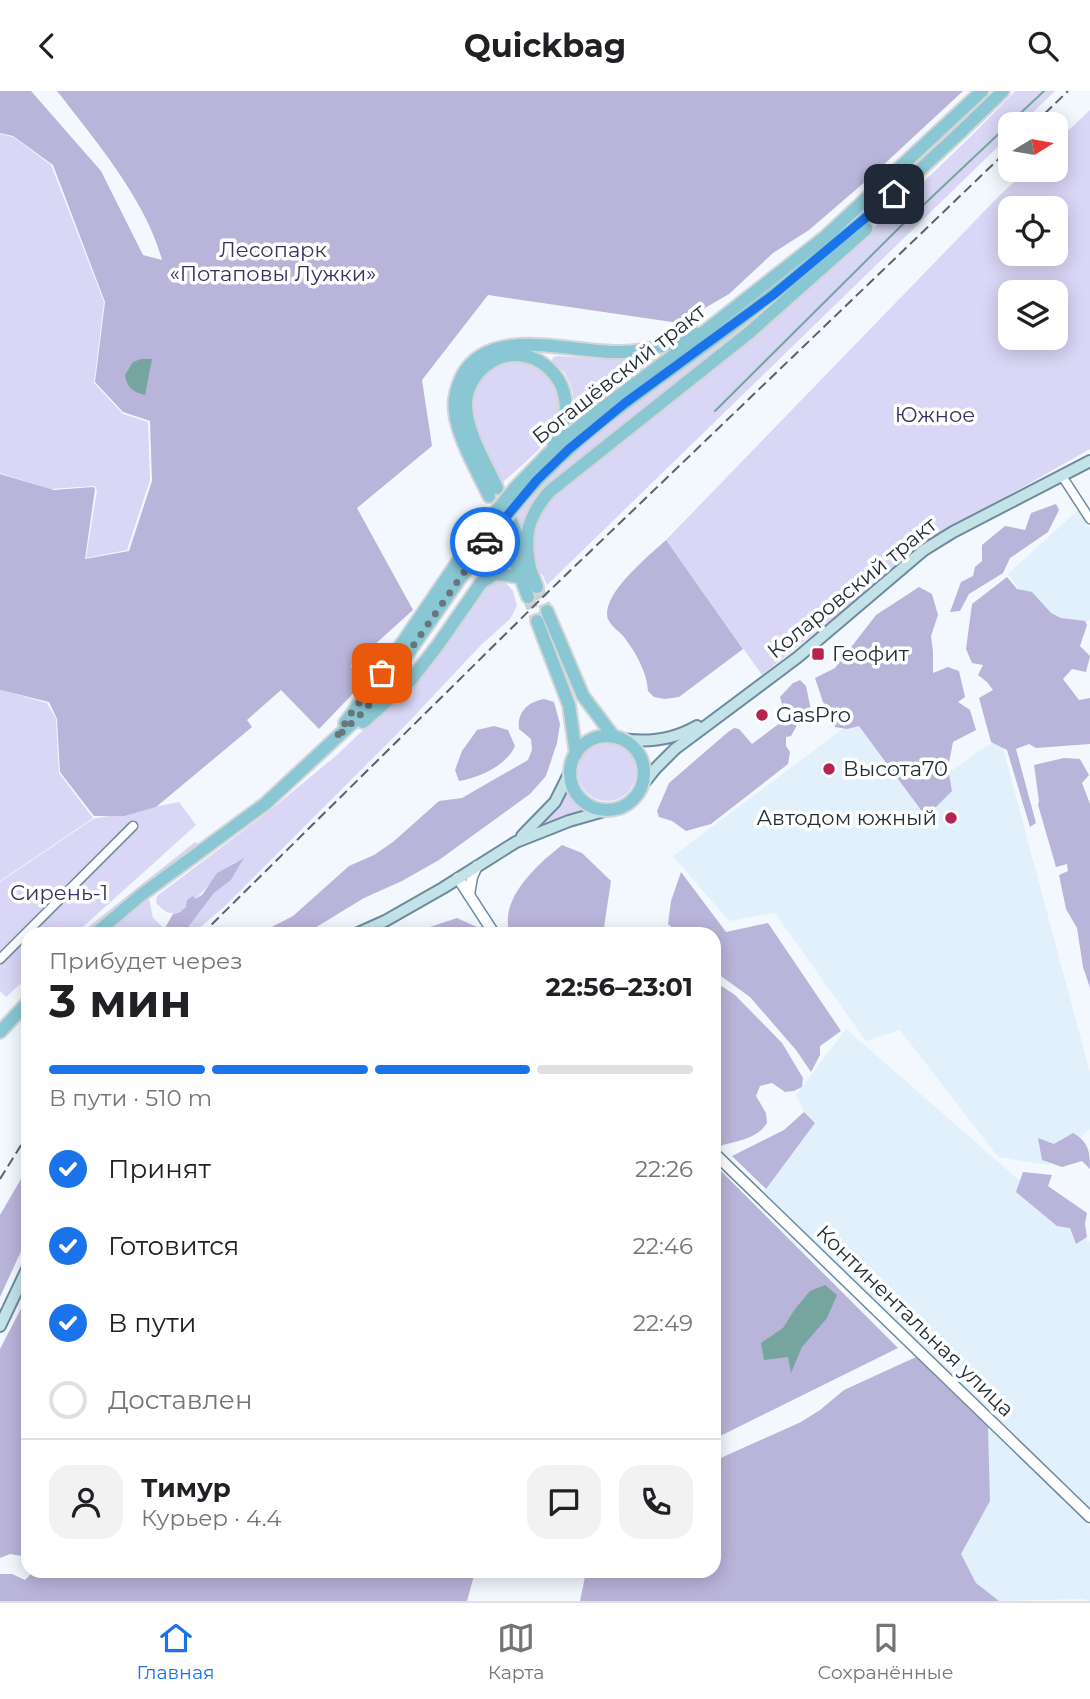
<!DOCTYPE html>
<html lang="ru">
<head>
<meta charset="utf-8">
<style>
	:root { --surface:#fff; --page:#f2f2f2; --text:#202124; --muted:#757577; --line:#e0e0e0; --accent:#1a73e8 }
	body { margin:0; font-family:Montserrat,sans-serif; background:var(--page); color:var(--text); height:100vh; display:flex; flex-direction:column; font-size:26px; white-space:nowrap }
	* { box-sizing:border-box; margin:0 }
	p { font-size:23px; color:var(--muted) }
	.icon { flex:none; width:38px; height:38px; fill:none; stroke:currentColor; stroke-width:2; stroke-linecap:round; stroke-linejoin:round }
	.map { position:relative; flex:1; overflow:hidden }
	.panel { position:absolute; left:21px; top:836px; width:700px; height:651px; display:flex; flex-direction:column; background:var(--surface); border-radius:21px; box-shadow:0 4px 18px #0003 }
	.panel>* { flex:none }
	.needle { width:46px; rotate:79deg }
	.tools { position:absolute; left:998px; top:21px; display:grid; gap:14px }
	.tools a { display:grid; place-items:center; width:70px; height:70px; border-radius:14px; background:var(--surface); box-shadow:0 4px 18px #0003; font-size:35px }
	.pin { position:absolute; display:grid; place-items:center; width:60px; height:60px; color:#fff; margin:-30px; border-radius:14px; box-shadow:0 4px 10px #0006 }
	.courier { position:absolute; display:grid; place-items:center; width:70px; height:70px; margin:-35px; border:5px solid #1a73e8; border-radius:50%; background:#fff; color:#222; box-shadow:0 2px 9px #0007 }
	.headline em { font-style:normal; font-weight:700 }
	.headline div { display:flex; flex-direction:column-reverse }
	.headline { display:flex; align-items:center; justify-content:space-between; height:119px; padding:0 28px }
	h1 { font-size:46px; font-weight:700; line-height:52px }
	.bar { display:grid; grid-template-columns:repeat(4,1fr); gap:10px 7px; align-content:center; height:84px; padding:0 28px }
	.bar i { height:9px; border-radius:5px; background:var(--line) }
	.bar .on { background:var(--accent) }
	.bar p { grid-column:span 4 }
	.line { display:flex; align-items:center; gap:18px; padding:0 28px; border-top:2px solid var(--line) }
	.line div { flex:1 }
	.round { display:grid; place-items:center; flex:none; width:74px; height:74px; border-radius:21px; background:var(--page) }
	ol { padding:0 28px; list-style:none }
	li { display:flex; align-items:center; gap:21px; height:77px }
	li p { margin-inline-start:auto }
	li .icon { padding:7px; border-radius:50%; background:var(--accent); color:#fff; stroke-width:4 }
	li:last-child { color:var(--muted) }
	li i { width:38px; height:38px; border:4px solid var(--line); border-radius:50% }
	header { display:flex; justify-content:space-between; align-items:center; height:91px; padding:0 28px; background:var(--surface); font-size:32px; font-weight:700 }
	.dock { display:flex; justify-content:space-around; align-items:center; height:98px; border-top:2px solid var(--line); background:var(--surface); font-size:19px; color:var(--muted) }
	.dock a { display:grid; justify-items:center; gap:4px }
	.dock .on { color:var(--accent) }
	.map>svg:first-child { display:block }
</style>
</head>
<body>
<header><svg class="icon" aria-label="back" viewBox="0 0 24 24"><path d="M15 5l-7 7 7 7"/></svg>Quickbag<svg class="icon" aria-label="search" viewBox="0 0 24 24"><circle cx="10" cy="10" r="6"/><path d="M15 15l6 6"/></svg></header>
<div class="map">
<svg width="1090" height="1510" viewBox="0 0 1090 1510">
	<rect width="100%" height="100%" fill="#f2f8fd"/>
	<g fill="#e1f0fb">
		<polygon points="1078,419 1090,437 1090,529 1060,544 1032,515 1008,483"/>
		<polygon points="857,627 913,706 1000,646 1090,982 1090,1038 1048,1074 998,1066 900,939 866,950 775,822 729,830 673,765"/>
		<polygon points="846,938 1090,1151 1090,1419 762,1102 815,1032 804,1021 796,1004"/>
		<polygon points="988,1336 1090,1435 1090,1510 1083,1508 999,1510 976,1492 961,1463 990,1410"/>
	</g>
	<g fill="#d9d6f6" fill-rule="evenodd">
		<path d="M1015,0h40l-34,33h-11v11l-463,450 -5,-11h-3c-11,-30 -6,-54 14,-78 158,-131 321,-256 462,-405z"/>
		<path d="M1090,19v339l-160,91 -168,135 -96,-135 334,-345 27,-25h28v-27zM1010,117h45v46h-45zM1010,201h45v46h-45z"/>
		<polygon points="0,43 13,46 51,74 104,211 94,292 123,323 148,331 150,389 127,459 86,467 97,399 94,395 50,398 0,382"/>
		<polygon points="769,216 545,398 527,419 521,440 516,425 559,375 628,317"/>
		<polygon points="557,265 619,269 654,266 654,268 575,328 573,302 570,293 565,282 552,270 553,266"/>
		<path d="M510,270c17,0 33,4 43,19 28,43 -23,77 -51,103 -22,-43 -58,-100 8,-122z"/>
		<path d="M490,489l14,1 9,10 4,15 -7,13 -29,26 -79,84 -178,178 -32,27h-9l31,-41 17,-13 12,-20c-26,3 -52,58 -73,53 -5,-1 -10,-6 -14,-10l1,-7 111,-84 69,-57 89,-85z"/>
		<polygon points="0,599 47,612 56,628 59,682 93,727 0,790"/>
		<circle cx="607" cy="681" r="29"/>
		<polygon points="567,696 574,708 586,719 558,728 527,743"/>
		<polygon points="179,711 196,734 75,843 28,844 28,886 6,906 0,900 0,791 93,728"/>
		<polygon points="195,751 197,752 196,756 85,843 78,844"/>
		<polygon points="149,807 153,827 170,843 105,844"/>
	</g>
	<g fill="#b9b4d9">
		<path d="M0,0h31l70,80 42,84 19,5c-16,-60 -67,-120 -105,-169h906l-97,90 -57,49 -36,23 -44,41 -50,29 -191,-28 -66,85 10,66 -75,62 56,102 -62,56 12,17 -44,46 -38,-39 -34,30 5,7 -96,80 -32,9h-30l-34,-44 -3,-53 -8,-17 -49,-12v-216l54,16 39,-3 2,2 -10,70 44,-8 23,-70 -2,-60 -27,-9 -28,-30 10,-80 -52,-137 -40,-29 -13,-3z"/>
		<polygon points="1056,413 1059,419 1048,441 1010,467 1003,482 969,503 960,520 950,521 961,491 973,485 975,476 982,470 982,454 1005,435 1025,439 1031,422"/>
		<path d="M666,449l77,109 -64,48 -14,2 -11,-2 -6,-6c-1,-19 -12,-38 -24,-54 -4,-5 -12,-10 -15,-16 -12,-24 41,-66 57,-81z"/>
		<polygon points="1007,486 1017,498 1032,501 1051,522 1061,527 1085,530 1087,534 1080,555 1090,565 1086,581 1072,578 1063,588 1079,609 1090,607 1090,653 1036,657 1029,653 1016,658 1036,732 1030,736 1007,659 991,651 979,607 993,599 987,591 978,584 983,574 972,572 966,558 972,513"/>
		<polygon points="919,496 932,503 938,524 931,545 933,561 933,582 948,576 959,580 965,606 958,611 970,619 976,639 953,651 948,677 952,700 934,718 921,719 859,635 847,638 835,636 823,611 815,587 835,577 876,524"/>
		<polygon points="800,589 806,595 811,619 800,629 791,645 786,646 786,655 790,661 788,673 711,733 686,740 672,730 659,726 657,720 669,692 728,641 734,637 739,638 752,653 789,625 791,620 782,613 780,606 793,592"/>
		<path d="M544,608l10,3 6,22 -3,19 -11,33 -16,18 -91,66 -37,21 -38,17 -59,36h-47l35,-18 56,-50 25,-11 19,-13 46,-41 23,-3 66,-38 4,-10 -1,-11 -12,-10c-2,-17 9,-27 25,-30z"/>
		<path d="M494,635l14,4 7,16c-8,19 -36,32 -56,35l-4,-11 7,-19 15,-21z"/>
		<polygon points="1064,667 1080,668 1089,684 1082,692 1090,713 1090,897 1083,876 1077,837 1066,818 1059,784 1068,780 1067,773 1056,776 1038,714 1039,710 1034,674"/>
		<path d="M562,754l20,8 29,28 -8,53h-93c-12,-35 27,-69 52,-89z"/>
		<polygon points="244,767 231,789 214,802 183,843 170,843 165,837 173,823 180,821 186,816 187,809 193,805 195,808 202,804 217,782"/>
		<polygon points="681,781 726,841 768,832 841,940 820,955 820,964 811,981 796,959 750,906 714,880 714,844 679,843 668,833 671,810"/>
		<polygon points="457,827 479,837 485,843 409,843"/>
		<path d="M714,890l21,14 47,48 21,35 -1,9 -8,4 -9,1 -13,-9 -12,3 -4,10 10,17 1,10c-10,16 -30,18 -47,23l-6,-6z"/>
		<polygon points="804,1021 815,1032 766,1098 732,1065 784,1039"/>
		<path d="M1073,1042c16,9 17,19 17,36l-8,-8 -20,6 -20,-7 -4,-22 16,6z"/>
		<polygon points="714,1073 898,1257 714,1348"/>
		<polygon points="28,1076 28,1145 0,1206 0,1124"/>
		<polygon points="1023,1081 1052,1084 1048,1095 1087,1122 1085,1133 1087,1146 1076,1153 1070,1137 1057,1135 1016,1101"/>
		<polygon points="28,1204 28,1466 10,1463 0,1467 0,1258"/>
		<polygon points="916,1266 988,1336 990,1410 961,1463 976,1492 999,1510 580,1510 586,1481 714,1480 714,1370 801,1331 820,1319 844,1299"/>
		<polygon points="33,1481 33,1480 475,1481 467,1510 0,1510 0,1483 12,1483 25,1489"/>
	</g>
	<g fill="#76a59f">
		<path d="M141,268h11l-7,36c-12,-3 -18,-7 -20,-20l8,-13z"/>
		<polygon points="825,1194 837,1204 827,1227 802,1256 791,1282 788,1266 764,1269 761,1252 783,1237 795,1218 810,1200"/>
	</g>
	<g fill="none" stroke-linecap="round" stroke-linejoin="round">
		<polyline stroke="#76a59f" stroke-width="2" points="715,320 899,137 1044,0"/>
		<g stroke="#c9d0d5" stroke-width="12" stroke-dasharray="12 6" stroke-linecap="butt">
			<polyline points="537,496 547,520"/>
			<polyline points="528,506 537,530"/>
		</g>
		<defs>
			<g id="minor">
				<polyline points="1062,385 1090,428"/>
				<polyline points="0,868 133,735"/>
			</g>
			<g id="tertiary">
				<polyline points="458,787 495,844"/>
				<polyline points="469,804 472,786 477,775"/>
				<polyline points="714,1062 1090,1426"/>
			</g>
			<g id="secondary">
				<path d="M621,648c27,4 52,1 76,-13"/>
				<polyline points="640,697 656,677 675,658 798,566 924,459 953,441 1090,370"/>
				<polyline points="522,745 555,711 570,681"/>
				<polyline points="354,844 385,830 443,797 516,751 569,730 611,718"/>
				<polyline points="0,1235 28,1176"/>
			</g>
			<g id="primary">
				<path d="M497,397c-11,-24 -29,-53 -31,-80 -1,-13 4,-25 12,-35 46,-50 117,14 75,69"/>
				<polyline points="515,397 548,363 590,326 690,252 825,146 982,0"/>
				<path d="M489,405c-11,-24 -31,-57 -34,-84 -2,-12 2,-25 7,-36 28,-53 112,-22 160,-24 25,-1 50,-7 72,-19"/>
				<path d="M523,405c63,-73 147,-123 223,-181 91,-69 176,-144 257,-224"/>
				<polyline points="510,427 537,496"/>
				<polyline points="503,439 528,506"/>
				<path d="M531,482c-8,-35 -5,-55 19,-82l200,-159 116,-103"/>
				<polyline points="547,520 583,605 614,646"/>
				<polyline points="537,530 569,614 576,663"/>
				<polyline points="363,631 410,590 438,554 481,492 495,483 520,486"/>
				<polyline points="345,632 382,582 472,450"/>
				<circle cx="607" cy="682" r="37"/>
				<polyline points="94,844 141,804 265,713 363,622 388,591 481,457"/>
				<polyline points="0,941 28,911"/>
			</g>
		</defs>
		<use href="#minor" stroke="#6e8b9e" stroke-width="11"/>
		<use href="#tertiary" stroke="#6e8b9e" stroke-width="13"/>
		<use href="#secondary" stroke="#6e8b9e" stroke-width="14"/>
		<use href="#primary" stroke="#d3d5d7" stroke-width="16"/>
		<use href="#minor" stroke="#fff" stroke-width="8"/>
		<use href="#tertiary" stroke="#fff" stroke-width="10"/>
		<use href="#secondary" stroke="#c4e3e9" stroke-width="10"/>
		<use href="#primary" stroke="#88c7d3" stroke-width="12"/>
		<g stroke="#58636a" stroke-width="2" stroke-dasharray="10 5" stroke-linecap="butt">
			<polyline points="1034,33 1068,0"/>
			<polyline points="201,844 547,502 1010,57"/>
			<polyline points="0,1088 28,1043"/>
		</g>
		<defs>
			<g id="primary-bridge">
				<polyline points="472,450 515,397"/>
				<polyline points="481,457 523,405"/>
			</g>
		</defs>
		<use href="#primary-bridge" stroke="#d3d5d7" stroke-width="16" stroke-linecap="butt"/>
		<use href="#primary-bridge" stroke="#88c7d3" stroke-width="12"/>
	</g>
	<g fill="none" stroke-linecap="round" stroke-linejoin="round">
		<polyline stroke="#6b757c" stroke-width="7" stroke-dasharray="0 12.6" points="382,582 352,621 336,647 363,621 388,591 485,451"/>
		<polyline stroke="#1a73e8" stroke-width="9" points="485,451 537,389 569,358 625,312 773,204 894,103"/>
	</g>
	<g fill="#b52551" stroke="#fff" stroke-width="2.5">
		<rect x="811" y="556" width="14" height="14" rx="3.5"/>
		<circle cx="762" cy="624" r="7"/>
		<circle cx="829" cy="678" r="7"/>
		<circle cx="951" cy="727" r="7"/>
	</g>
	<g text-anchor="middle" stroke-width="7" stroke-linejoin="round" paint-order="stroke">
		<g font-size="21" fill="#3a3060" stroke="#fff">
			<text x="273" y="166">Лесопарк<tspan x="273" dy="24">«Потаповы Лужки»</tspan></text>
			<text x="935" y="331">Южное</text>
			<text x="59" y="809">Сирень-1</text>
		</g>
		<g font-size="21" fill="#232f37" stroke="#fff">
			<text transform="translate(619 283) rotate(-38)" y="7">Богашёвский тракт</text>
			<text transform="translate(852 497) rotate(-39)" y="7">Коларовский тракт</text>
			<text transform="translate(915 1230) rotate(44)" y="7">Континентальная улица</text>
		</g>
		<g font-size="21" fill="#232f37" stroke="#fff" text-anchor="start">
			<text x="832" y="570">Геофит</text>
			<text x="776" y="631">GasPro</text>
			<text x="843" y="685">Высота70</text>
			<text x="937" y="734" text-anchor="end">Автодом южный</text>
		</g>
	</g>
</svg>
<div class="tools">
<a><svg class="needle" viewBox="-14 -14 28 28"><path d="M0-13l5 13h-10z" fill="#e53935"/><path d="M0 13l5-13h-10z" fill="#757577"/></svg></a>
<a><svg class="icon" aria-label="locate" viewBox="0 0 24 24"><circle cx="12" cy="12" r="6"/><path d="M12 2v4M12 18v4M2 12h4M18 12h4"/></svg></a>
<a><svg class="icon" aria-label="layers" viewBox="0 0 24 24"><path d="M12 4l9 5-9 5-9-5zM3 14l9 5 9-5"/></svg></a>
</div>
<div class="pin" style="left:382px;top:582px;background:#ea580c"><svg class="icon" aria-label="bag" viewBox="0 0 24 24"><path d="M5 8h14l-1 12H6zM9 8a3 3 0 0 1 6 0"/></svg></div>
<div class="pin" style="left:894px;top:103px;background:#1f2937"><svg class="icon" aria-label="home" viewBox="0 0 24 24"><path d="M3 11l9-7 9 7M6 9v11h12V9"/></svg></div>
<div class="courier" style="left:485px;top:451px"><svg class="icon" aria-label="car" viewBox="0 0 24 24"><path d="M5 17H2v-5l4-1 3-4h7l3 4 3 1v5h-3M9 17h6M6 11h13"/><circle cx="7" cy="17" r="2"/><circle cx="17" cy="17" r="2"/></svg></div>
<section class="panel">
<div class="headline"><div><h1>3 мин</h1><p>Прибудет через</p></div><em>22:56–23:01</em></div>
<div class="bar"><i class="on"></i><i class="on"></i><i class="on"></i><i></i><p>В пути · 510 m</p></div>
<ol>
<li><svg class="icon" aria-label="check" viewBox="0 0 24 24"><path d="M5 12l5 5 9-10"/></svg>Принят<p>22:26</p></li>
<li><svg class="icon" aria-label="check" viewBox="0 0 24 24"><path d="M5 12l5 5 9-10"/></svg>Готовится<p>22:46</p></li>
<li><svg class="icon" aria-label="check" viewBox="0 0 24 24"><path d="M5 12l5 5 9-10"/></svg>В пути<p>22:49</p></li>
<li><i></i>Доставлен</li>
</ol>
<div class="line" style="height:126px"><a class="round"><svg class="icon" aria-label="person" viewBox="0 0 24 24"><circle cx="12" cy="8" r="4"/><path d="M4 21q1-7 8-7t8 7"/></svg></a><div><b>Тимур</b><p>Курьер · 4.4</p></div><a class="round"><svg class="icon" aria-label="chat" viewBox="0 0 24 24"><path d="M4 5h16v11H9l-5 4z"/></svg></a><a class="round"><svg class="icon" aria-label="phone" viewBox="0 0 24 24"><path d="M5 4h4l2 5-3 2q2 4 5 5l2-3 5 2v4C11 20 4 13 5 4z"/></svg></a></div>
</section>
</div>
<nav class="dock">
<a class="on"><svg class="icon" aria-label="home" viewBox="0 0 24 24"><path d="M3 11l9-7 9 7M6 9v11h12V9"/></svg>Главная</a>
<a><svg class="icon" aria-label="map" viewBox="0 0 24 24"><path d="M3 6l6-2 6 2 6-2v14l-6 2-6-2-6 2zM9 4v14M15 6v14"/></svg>Карта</a>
<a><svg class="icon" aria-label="saved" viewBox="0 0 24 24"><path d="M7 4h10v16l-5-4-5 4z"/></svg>Сохранённые</a>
</nav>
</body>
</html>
